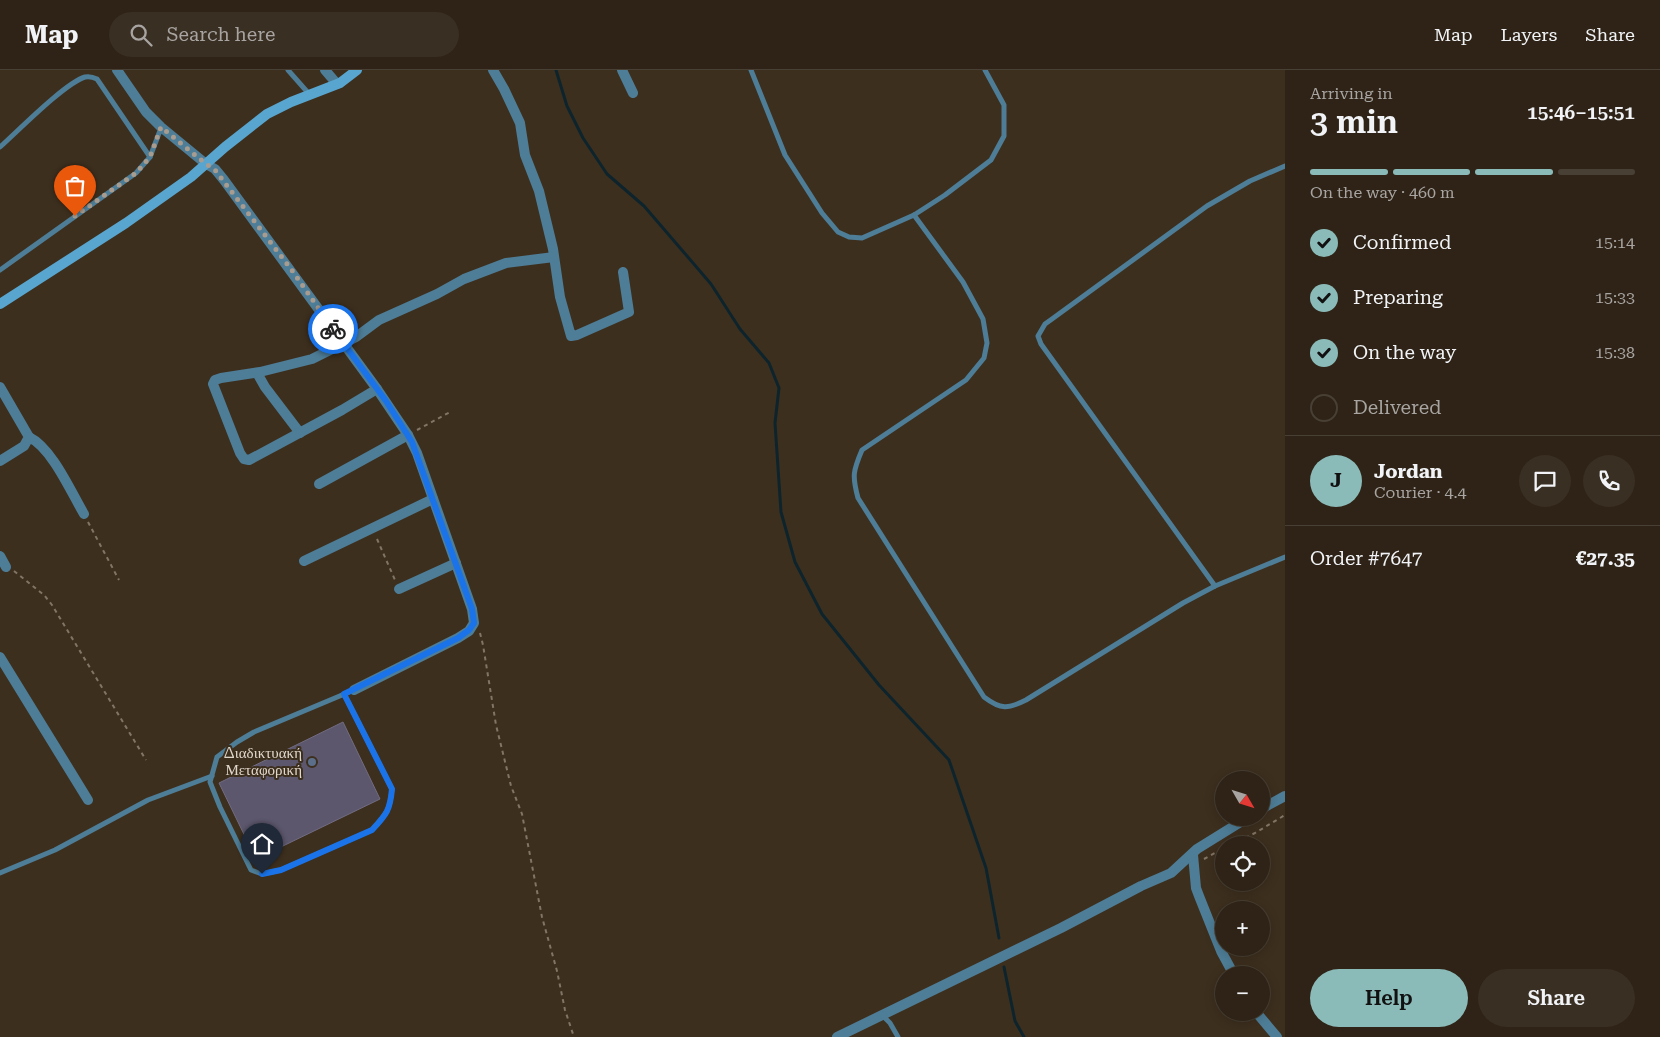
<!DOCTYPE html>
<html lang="en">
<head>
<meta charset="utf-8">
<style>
	:root { --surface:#2e2316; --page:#3a2f23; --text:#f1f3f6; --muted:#a7a4a1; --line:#494035; --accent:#8bbbb9 }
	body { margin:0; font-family:"Roboto Serif",serif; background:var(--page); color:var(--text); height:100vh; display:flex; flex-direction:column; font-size:19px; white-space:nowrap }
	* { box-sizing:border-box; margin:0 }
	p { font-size:16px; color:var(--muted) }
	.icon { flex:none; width:28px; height:28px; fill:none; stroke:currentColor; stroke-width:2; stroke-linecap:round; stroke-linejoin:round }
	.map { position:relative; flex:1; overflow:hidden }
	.details { display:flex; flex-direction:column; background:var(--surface); width:375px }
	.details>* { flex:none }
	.needle { width:32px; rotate:129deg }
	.controls { position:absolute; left:1215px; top:701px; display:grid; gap:10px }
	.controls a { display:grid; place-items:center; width:55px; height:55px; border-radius:50%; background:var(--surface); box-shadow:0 2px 12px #0003,0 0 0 1px var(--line); font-size:25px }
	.pin { position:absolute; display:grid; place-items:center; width:42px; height:42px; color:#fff; margin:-51px -21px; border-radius:50% 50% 50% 0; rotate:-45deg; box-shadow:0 0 5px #0007 }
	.pin .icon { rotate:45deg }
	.courier { position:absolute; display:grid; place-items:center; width:50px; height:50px; margin:-25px; border:4px solid #1a73e8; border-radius:50%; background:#fff; color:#222; box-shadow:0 1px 6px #0007 }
	.overview em { font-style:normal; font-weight:600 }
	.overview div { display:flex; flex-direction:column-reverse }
	.overview { display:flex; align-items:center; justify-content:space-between; height:85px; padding:0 25px }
	h1 { font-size:32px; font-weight:600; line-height:38px }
	.bar { display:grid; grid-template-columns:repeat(4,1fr); gap:8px 5px; align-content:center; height:60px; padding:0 25px }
	.bar i { height:6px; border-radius:4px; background:var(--line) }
	.bar .on { background:var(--accent) }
	.bar p { grid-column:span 4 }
	.line { display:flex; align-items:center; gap:12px; padding:0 25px; border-top:1px solid var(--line) }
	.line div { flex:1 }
	.round { display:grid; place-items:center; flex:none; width:52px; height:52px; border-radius:26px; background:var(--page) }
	ol { padding:0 25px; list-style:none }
	li { display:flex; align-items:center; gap:15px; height:55px }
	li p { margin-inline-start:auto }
	li .icon { padding:5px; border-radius:50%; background:var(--accent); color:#111; stroke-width:4 }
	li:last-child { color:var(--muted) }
	li i { width:28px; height:28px; border:2px solid var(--line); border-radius:50% }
	.primary-button { display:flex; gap:10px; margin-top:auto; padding:10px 25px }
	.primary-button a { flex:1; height:58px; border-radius:30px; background:var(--accent); color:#111; font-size:20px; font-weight:600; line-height:58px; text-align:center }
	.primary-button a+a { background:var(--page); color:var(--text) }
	header { display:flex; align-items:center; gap:30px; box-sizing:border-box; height:70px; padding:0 25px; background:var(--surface); border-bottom:1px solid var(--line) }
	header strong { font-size:24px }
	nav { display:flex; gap:28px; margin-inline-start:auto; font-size:18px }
	.search { width:350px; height:45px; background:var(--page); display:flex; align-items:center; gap:12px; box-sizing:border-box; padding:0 18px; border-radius:28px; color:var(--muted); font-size:19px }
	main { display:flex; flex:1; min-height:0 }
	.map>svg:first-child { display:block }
</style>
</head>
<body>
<header>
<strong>Map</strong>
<div class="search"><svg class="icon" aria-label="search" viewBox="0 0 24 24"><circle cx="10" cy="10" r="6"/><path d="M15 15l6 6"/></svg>Search here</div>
<nav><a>Map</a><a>Layers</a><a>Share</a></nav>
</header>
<main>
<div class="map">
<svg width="1285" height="967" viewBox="0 0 1285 967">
	<rect width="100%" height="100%" fill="#3d2f1e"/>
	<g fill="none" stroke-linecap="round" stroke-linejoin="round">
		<g stroke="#0d242d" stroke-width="3">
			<polyline points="556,0 567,36 583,68 607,104 644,136 681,179 711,214 740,259 769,293 779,318 775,353 781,442 795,492 822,544 879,615 949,690 986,798 999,868"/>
			<polyline points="1004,897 1015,951 1024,967"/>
		</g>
	</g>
	<polygon fill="#5d576d" stroke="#716c82" points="343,652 380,729 256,789 219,713"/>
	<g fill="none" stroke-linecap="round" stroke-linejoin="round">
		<g stroke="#817566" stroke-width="2" stroke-dasharray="4 4" stroke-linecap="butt">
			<polyline points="417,360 450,342"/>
			<polyline points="88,452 119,510"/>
			<polyline points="377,469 395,510"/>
			<polyline points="14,501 44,525 52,535 146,690"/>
			<polyline points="480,563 483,575 496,655 511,716 522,744 542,847 557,901 565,940 574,967"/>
			<polyline points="1231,775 1255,763 1285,745"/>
			<polyline points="1204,789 1224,778"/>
		</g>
		<g stroke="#4e7d97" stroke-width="5">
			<polyline points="288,0 310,25"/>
			<polyline points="751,0 785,85 822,143 838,162 849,167 862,168 914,145 945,125 991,90 1004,66 1004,35 985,0"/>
			<path d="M0,77c18,-16 65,-64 85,-70 5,-1 8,0 12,2l53,78"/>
			<path d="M914,145l49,67 20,37 4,24 -3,15 -18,22 -104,70c-9,21 -10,26 -4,48l126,199c17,13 24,12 42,3l157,-97 32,-17 70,-29"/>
			<polyline points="0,200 136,103 150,87 161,58"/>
			<polyline points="1215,516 1041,274 1038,266 1045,254 1052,249 1207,136 1250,111 1285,96"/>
			<path d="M344,624l48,95c-2,21 -5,25 -20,41l-91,40 -19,4 -11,-4 -31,-63 -10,-25 7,-25 20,-15 17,-10 100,-42"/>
			<polyline points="0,803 55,780 148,730 212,706"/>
			<polyline points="882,945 890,953 898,967"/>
		</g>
		<g stroke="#4e7d97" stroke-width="10">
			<polyline points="117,0 146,42 161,57 206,94 215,99 224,110 377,319 408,365 417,383 472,539 474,553 469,561 458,568 354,620"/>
			<polyline points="325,0 337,14"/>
			<polyline points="493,0 504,19 520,53 525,85 539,121 553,179 560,227 571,266 577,265 629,242 623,202"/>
			<polyline points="622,0 633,23"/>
			<polyline points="257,303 265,317 300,363"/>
			<polyline points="0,317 29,367 24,376 0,391"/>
			<polyline points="377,319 342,340 249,390 244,389 240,383 213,314 215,310 221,308 260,302 312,289 356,267 379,250 437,224 464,209 506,193 554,187"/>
			<path d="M29,367c23,11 42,55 55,77"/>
			<polyline points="319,414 408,365"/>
			<polyline points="0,486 6,497"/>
			<polyline points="304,491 433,429"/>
			<polyline points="399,519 456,493"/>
			<polyline points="0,587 88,730"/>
			<polyline points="1261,739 1285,726"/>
			<polyline points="1193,785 1196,818 1199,826 1221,881 1234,905"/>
			<polyline points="1256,942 1277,967"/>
			<polyline points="837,967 1061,858 1141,816 1171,803 1197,779 1247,748"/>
		</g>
		<polyline stroke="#58a6d0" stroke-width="10" points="0,234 126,153 191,107 225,77 267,44 291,32 340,13 357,0"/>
	</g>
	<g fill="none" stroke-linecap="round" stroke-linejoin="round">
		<polyline stroke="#a79c8f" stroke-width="5" stroke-dasharray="0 9" points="75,146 136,103 150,87 161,57 206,94 215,100 291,199 333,259"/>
		<path stroke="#1a73e8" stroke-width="6" d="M262,804l19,-4 91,-40c15,-16 18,-20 20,-41l-48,-95 114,-56 11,-8 5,-7 -2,-14 -60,-167 -26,-41 -53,-72"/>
	</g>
	<circle fill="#5c6f8a" stroke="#3d2f1e" stroke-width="2" cx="312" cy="692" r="5"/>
	<g text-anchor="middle" stroke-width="4" stroke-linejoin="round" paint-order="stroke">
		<g font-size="15" fill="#e0d7cc" stroke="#3d2f1e" text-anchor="end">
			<text x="302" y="688">Διαδικτυακή<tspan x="302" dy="17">Μεταφορική</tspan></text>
		</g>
	</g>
</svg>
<div class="controls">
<a><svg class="needle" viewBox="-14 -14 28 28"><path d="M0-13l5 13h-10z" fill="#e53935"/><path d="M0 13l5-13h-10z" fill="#a7a4a1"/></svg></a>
<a><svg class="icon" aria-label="locate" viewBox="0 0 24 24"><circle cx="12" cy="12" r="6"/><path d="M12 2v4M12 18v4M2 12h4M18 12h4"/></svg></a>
<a>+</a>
<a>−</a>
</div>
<div class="pin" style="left:75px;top:146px;background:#ea580c"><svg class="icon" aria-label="bag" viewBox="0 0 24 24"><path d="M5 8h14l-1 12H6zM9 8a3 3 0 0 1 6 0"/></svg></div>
<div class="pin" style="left:262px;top:804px;background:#1f2937"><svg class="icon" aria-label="home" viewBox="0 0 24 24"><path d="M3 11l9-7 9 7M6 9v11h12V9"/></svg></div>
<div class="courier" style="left:333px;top:259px"><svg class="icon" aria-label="bike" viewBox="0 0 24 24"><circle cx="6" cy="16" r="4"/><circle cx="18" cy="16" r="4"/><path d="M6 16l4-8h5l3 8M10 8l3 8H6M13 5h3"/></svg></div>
</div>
<section class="details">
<div class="overview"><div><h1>3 min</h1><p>Arriving in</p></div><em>15:46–15:51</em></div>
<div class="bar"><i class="on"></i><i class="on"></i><i class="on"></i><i></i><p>On the way · 460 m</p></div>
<ol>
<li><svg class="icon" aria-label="check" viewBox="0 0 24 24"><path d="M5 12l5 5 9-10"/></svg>Confirmed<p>15:14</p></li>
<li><svg class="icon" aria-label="check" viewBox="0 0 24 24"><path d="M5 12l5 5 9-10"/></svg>Preparing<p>15:33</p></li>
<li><svg class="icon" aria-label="check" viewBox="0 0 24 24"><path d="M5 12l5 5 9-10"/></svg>On the way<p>15:38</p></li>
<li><i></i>Delivered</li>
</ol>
<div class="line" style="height:90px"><b class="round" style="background:var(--accent);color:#111">J</b><div><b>Jordan</b><p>Courier · 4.4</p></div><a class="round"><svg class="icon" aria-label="chat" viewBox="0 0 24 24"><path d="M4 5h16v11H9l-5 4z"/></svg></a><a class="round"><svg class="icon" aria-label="phone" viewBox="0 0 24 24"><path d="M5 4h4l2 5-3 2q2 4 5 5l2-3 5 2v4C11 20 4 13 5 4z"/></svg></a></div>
<div class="line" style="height:65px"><div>Order #7647</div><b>€27.35</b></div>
<div class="primary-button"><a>Help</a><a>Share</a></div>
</section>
</main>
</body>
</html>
